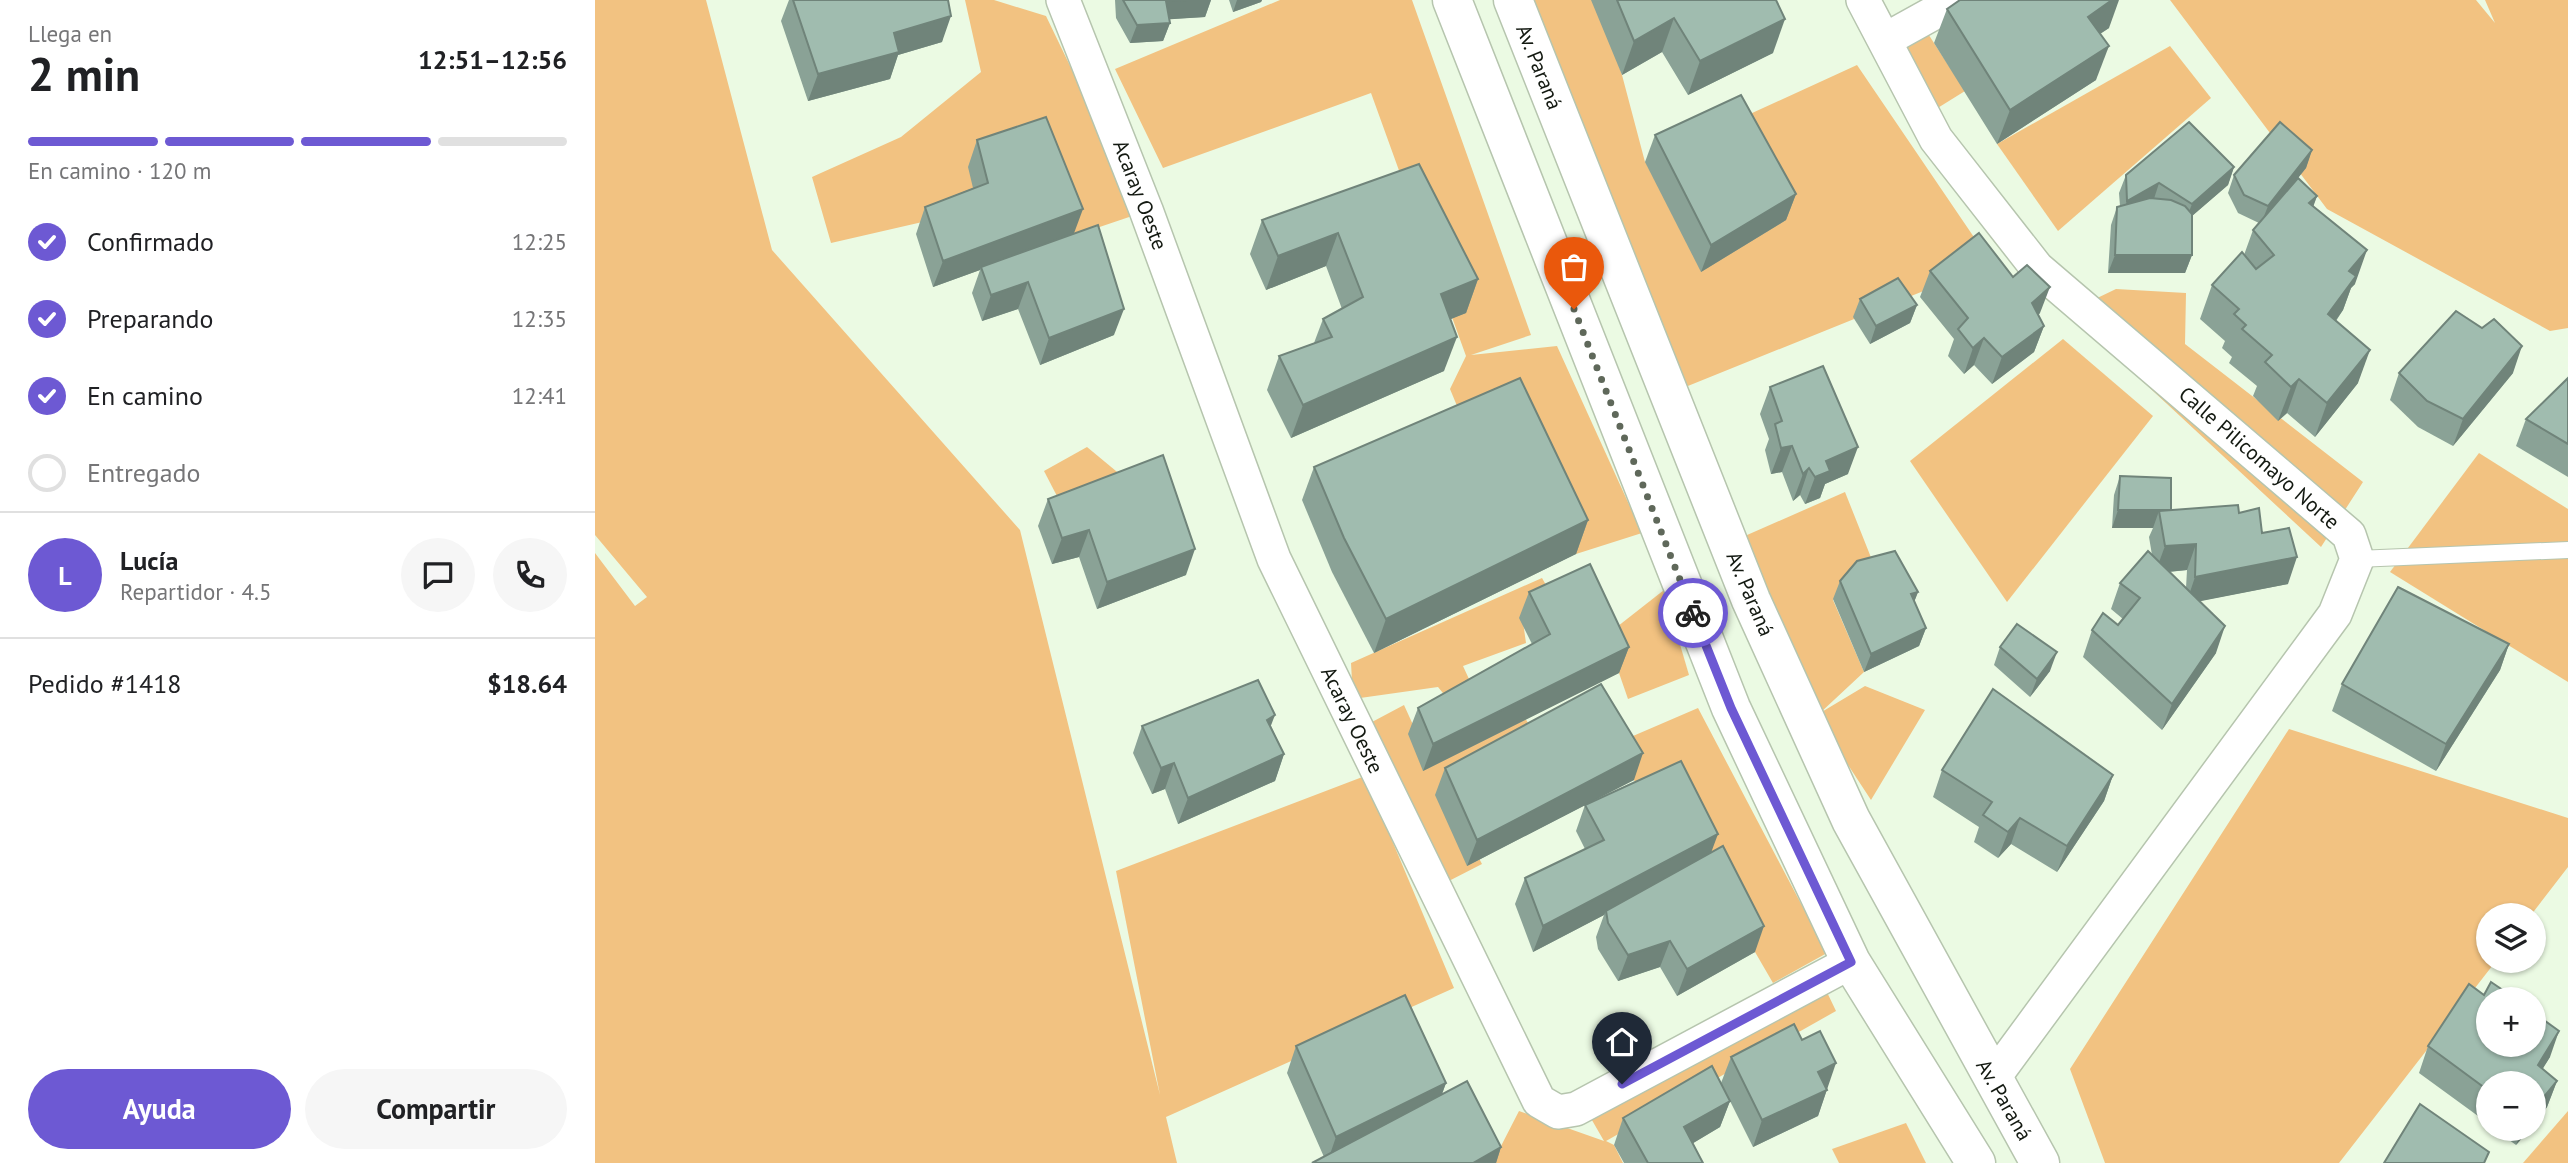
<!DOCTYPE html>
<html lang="es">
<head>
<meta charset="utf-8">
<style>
	:root { --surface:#fff; --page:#f6f6f6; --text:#202124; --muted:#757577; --line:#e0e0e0; --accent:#6d59d3 }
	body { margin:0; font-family:"PT Sans",sans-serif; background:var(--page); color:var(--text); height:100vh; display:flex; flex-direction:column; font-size:26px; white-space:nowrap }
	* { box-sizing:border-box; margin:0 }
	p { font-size:23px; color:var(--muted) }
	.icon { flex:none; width:38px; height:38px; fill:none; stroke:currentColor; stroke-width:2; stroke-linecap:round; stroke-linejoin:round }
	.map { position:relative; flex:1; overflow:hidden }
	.panel { display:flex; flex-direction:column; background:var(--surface); width:595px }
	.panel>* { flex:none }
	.controls { position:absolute; left:1881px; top:903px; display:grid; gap:14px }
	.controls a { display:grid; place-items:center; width:70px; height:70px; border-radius:50%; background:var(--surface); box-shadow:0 2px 5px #0004; font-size:35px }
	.pin { position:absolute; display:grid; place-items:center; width:60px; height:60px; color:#fff; margin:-72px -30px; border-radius:50% 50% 50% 0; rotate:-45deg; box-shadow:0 0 7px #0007 }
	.pin .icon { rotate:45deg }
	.courier { position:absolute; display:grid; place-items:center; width:70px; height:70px; margin:-35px; border:5px solid #6d59d3; border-radius:50%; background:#fff; color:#222; box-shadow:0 2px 9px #0007 }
	.headline em { font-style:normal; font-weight:700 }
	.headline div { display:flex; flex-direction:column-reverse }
	.headline { display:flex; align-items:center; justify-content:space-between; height:119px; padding:0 28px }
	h1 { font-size:46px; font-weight:700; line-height:52px }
	.bar { display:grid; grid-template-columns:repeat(4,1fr); gap:10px 7px; align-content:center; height:84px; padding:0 28px }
	.bar i { height:9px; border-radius:5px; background:var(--line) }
	.bar .selected { background:var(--accent) }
	.bar p { grid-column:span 4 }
	.line { display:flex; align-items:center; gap:18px; padding:0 28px; border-top:2px solid var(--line) }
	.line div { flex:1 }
	.round { display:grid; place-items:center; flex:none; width:74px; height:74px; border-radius:37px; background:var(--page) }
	ol { padding:0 28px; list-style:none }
	li { display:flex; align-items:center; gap:21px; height:77px }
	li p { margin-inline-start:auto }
	li .icon { padding:7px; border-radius:50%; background:var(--accent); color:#fff; stroke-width:4 }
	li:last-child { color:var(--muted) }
	li i { width:38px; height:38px; border:4px solid var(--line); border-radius:50% }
	.primary-button { display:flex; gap:14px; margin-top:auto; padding:14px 28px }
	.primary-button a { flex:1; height:80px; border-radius:42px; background:var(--accent); color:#fff; font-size:28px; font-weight:700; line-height:80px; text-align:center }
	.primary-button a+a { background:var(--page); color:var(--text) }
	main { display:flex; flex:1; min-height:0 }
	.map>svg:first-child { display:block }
</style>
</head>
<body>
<main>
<section class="panel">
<div class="headline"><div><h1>2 min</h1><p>Llega en</p></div><em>12:51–12:56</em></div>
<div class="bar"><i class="selected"></i><i class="selected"></i><i class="selected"></i><i></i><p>En camino · 120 m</p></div>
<ol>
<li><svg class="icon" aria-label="check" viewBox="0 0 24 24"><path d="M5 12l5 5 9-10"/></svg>Confirmado<p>12:25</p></li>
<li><svg class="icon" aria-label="check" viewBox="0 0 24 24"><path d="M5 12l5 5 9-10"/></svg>Preparando<p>12:35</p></li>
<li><svg class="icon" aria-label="check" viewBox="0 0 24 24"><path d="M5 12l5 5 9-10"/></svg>En camino<p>12:41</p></li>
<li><i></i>Entregado</li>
</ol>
<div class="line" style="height:126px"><b class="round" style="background:var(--accent);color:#fff">L</b><div><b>Lucía</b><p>Repartidor · 4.5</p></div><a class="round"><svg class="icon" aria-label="chat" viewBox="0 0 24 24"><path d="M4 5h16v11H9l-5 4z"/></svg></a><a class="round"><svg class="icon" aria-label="phone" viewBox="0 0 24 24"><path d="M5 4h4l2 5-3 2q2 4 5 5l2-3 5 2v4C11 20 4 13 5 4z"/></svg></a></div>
<div class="line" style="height:91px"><div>Pedido #1418</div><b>$18.64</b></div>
<div class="primary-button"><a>Ayuda</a><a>Compartir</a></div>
</section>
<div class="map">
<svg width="1973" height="1163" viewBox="0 0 1973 1163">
	<rect width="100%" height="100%" fill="#ebfae3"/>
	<g fill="#f2c281">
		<polygon points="0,0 111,0 177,250 425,530 565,1095 521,871 770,776 859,988 571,1117 582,1163 0,1163 0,553 40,606 52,597 0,535"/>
		<polygon points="370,0 399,0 451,16 546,213 478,236 384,209 236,243 217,177 306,137 386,72"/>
		<polygon points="685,0 817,0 936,335 876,355 962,346 1047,533 981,554 872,430 855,389 871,356 776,93 568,168 520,69"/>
		<polygon points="922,0 1001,0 1027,75 1050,162 1262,65 1387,249 1336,288 1078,392"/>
		<polygon points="1575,0 1881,0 1900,23 1890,0 1973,0 1973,328 1955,331 1732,209"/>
		<polygon points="1328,26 1370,91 1333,114 1297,31"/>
		<polygon points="1575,46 1616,98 1463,231 1402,144"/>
		<polygon points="1521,289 1591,293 1590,344 1768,482 1726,547 1473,312"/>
		<polygon points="1468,339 1558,416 1412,602 1315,461"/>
		<polygon points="492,447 527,476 463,498 449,471"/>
		<polygon points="1884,453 1973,509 1973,682 1795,572"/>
		<polygon points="1250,492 1277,560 1238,600 1269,672 1225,713 1270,686 1330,710 1276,800 1221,716 1143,539"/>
		<polygon points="947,578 964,608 928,622 931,643 868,666 885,703 865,714 843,687 758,699 756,663"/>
		<polygon points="1069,590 1094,675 1033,699 1024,673 1018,630"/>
		<polygon points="809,705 834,760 927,713 939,733 845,784 887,864 848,884 777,722"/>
		<polygon points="1103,708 1232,953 1178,983 1160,952 1050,800 1039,780 1038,736"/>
		<polygon points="1694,729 1973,818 1973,867 1936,915 1894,915 1894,961 1901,961 1744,1163 1510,1163 1475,1069"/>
		<polygon points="1229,986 1241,1011 1011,1141 1019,1145 1028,1163 891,1163 905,1148 924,1111 1009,1141 994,1115"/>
		<polygon points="1973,1111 1973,1163 1928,1163"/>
		<polygon points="1311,1123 1331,1163 1244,1163 1237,1149"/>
	</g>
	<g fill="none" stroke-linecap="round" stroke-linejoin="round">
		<defs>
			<polyline id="lane" points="1762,559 1973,550"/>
			<g id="street">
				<polyline points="468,0 551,210 679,559 944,1101 963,1112 981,1109 1256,962"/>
				<polyline points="1268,0 1341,139 1442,268 1754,535 1762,559 1740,614 1397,1080"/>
				<polyline points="1290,40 1362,0"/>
			</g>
			<g id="secondary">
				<polyline points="857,0 1136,708 1256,962 1381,1163"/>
				<polyline points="918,0 1156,600 1256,820 1445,1163"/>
			</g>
		</defs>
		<use href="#lane" stroke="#b6c5ae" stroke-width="18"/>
		<use href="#street" stroke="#b6c5ae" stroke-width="36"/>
		<use href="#secondary" stroke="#b6c5ae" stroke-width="41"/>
		<use href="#lane" stroke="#fff" stroke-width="16"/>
		<use href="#street" stroke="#fff" stroke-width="33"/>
		<use href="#secondary" stroke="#fff" stroke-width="38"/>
	</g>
	<g fill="#8aa296" fill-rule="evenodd">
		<polygon points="194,0 353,0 347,42 303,55 295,79 213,101 186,21"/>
		<polygon points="520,0 616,0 610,17 574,19 575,23 568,41 535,43 521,18"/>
		<polygon points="634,0 667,0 666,2 638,12"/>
		<polygon points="996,0 1181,0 1178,53 1093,95 1067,52 1027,75"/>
		<polygon points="1352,9 1514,28 1505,34 1501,80 1402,144 1339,43"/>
		<polygon points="1060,135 1201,194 1191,220 1106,272 1050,162"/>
		<polygon points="382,140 479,233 519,335 445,365 423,309 387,321 377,293 385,270 338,287 321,234 330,207 378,188 373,167"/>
		<polygon points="1717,150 1711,168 1693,190 1722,196 1718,206 1760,284 1756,288 1748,310 1741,321 1763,383 1720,437 1692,413 1683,421 1658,396 1662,386 1634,363 1637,357 1627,348 1630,341 1605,319 1617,285 1649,255 1658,230 1664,223 1643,213 1633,193 1639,175"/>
		<polygon points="824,164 883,279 871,313 855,319 849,371 696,438 672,390 684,356 719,343 728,319 747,309 731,266 671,290 655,254 667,220"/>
		<polygon points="1639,167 1633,185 1597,216 1597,255 1590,273 1513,273 1516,225 1522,207 1525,206 1524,193 1531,175"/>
		<polygon points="1335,271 1445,313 1443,315 1449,326 1439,352 1397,384 1379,365 1369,374 1353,356 1359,339 1325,297"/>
		<polygon points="1265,299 1322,305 1315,323 1275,344 1258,317"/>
		<polygon points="1804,373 1918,373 1858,446 1823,427 1795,400"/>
		<polygon points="1973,378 1973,477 1921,446 1931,419"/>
		<polygon points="1175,387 1253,474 1230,484 1225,498 1210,504 1205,495 1198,501 1187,472 1176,474 1170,450 1174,439 1165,414"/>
		<polygon points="719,467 993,520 981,554 779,653 737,572 707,500"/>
		<path d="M1525,476l51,34 68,3 23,20 26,51 -89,17 17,52 -54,77 -79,-73 9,-27 26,-5 5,-6 -12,-10 9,-26 32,-28 -3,-18 4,-9h-41l2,-33zM1592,570l-1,18 -17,-16z"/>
		<polygon points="453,499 591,575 502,609 484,557 457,564 443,526"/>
		<polygon points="1245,581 1323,592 1319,602 1331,628 1324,646 1269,672 1238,599"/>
		<polygon points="934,592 1034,647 1024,673 828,771 813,734 823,708 937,644 924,618"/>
		<polygon points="1914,644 1905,670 1841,771 1737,711 1747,684"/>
		<polygon points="1405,647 1455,671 1435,697 1399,665"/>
		<polygon points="547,726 676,726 689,754 680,781 583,824 570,789 557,794 538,753"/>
		<polygon points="850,768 1039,780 991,804 1117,852 1160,952 1082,996 1065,967 1023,981 1003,949 1001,937 1009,915 938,952 920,904 930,878 990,849 981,831 990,805 872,866 840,795"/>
		<polygon points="1347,770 1518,775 1509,801 1462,872 1416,844 1403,858 1379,842 1384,827 1338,797"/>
		<polygon points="701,1046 851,1083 847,1094 906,1147 901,1163 717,1163 729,1157 692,1073"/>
		<polygon points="1833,1046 1955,1057 1947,1069 1962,1081 1952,1107 1939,1124 1939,1083 1894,1083 1894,1124 1824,1073"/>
		<polygon points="1136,1057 1232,1089 1223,1116 1158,1147 1126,1083"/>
		<polygon points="1135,1101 1125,1127 1098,1143 1108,1163 1029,1163 1019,1145 1028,1118"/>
		<polygon points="1899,1129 1935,1129 1921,1145"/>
	</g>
	<g fill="#70847a">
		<polygon points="593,0 616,0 610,17 564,20 571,1"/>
		<polygon points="642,0 667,0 666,2 638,12"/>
		<polygon points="1517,0 1524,0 1514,28 1480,50 1493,17"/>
		<polygon points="356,16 347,42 303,55 295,79 213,101 223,74 299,33"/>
		<polygon points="1079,18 1067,52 1027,75 1039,41"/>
		<polygon points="1190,19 1178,53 1093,95 1105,61"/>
		<polygon points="575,23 568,41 535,43 542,25"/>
		<polygon points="1514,46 1501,80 1402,144 1415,110"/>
		<polygon points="1717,150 1711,168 1666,224 1673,206"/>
		<polygon points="1639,167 1633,185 1590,222 1597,204"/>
		<polygon points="1564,183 1558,202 1526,219 1532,201"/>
		<polygon points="1201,194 1191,220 1106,272 1116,245"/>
		<polygon points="1722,196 1710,230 1714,203"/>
		<polygon points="488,209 478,236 386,267 385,270 338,287 348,261"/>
		<polygon points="743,233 731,266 671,290 683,256"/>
		<polygon points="1772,250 1760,284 1756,288 1748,310 1721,348 1733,314 1754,271"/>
		<polygon points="1520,255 1597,255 1590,273 1513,273"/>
		<polygon points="883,279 871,313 834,328 846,294"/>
		<polygon points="433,282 423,309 387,321 396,295"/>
		<polygon points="1455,287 1445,313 1427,330 1437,303"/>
		<polygon points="1322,305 1315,323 1275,344 1281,326"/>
		<polygon points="529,309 519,335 445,365 454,338"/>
		<polygon points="1449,326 1439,352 1397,384 1407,357"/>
		<polygon points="862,337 849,371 696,438 708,405"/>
		<polygon points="1389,338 1379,365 1369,374 1378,348"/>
		<polygon points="1927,346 1918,373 1858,446 1868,419"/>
		<polygon points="1775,350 1763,383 1720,437 1732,403"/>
		<polygon points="1704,379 1692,413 1683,421 1696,387"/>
		<polygon points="1197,446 1187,472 1176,474 1186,448"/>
		<polygon points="1263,447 1253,474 1230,484 1225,498 1210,504 1220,477 1231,461"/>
		<polygon points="1214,468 1205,495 1198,501 1208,474"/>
		<polygon points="1523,510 1576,510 1564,511 1558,528 1517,528"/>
		<polygon points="993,520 981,554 779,653 791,619"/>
		<polygon points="494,530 484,557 457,564 467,538"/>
		<polygon points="1601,544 1592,570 1560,573 1570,546"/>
		<polygon points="600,549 591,575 502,609 512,582"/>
		<polygon points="1702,557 1693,584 1591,604 1600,577"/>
		<polygon points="1323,592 1316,610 1316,594"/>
		<polygon points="1630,626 1621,653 1567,730 1577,704"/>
		<polygon points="1331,628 1324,646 1269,672 1276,654"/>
		<polygon points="1914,644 1905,670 1841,771 1851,744"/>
		<polygon points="1034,647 1024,673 828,771 838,744"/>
		<polygon points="1462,652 1455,671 1435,697 1442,679"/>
		<polygon points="680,715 670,741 672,720"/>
		<polygon points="1048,753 1039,780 872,866 882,840"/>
		<polygon points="689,754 680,781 583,824 593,798"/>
		<polygon points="579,763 570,789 557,794 566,768"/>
		<polygon points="1518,775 1509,801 1462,872 1472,846"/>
		<polygon points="1425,818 1416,844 1403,858 1413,832"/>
		<polygon points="1123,834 1113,861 1011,911 1009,915 938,952 948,926"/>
		<polygon points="1169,926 1160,952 1082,996 1092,969"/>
		<polygon points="1075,941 1065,967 1023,981 1033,955"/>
		<polygon points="1964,1031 1955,1057 1939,1083 1943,1065"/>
		<polygon points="1241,1063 1223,1116 1158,1147 1167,1120 1223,1072"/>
		<polygon points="1962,1081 1952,1107 1939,1124 1939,1109"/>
		<polygon points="851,1083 841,1110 732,1163 741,1137"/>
		<polygon points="1135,1101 1125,1127 1080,1154 1089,1127"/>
		<polygon points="1927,1129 1935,1129 1921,1145"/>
		<polygon points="906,1147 901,1163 878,1163"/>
	</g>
	<g fill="#a0bcaf" stroke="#70847a" stroke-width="2">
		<polygon points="198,0 353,0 356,16 299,33 304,52 223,74"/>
		<polygon points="528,0 593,0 571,1 575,23 542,25"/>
		<polygon points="1022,0 1181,0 1190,19 1105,61 1079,18 1039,41"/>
		<polygon points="1365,0 1517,0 1493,17 1514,46 1415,110 1352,9"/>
		<polygon points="1146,95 1201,194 1116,245 1060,135"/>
		<polygon points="451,117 488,209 348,261 330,207 393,183 382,140"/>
		<polygon points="1594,122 1639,167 1597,204 1564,183 1532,201 1531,175"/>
		<polygon points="1685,122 1717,150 1673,206 1649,195 1639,175"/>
		<polygon points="824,164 883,279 846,294 862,337 708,405 684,356 737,337 728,319 768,297 743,233 683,256 667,220"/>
		<polygon points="1703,178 1722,196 1714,203 1772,250 1754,271 1761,276 1733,314 1775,350 1732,403 1704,379 1696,387 1670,362 1677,355 1647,329 1651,325 1639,314 1644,309 1617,285 1647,252 1661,269 1679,255 1658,230"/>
		<polygon points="1555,198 1576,200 1590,206 1597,214 1597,255 1520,255 1522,207"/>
		<polygon points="503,225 529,309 454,338 433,282 396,295 386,267"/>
		<polygon points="1384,233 1418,277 1432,265 1455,287 1437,303 1449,326 1407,357 1389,338 1378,348 1363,329 1373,318 1335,271"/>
		<polygon points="1303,278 1322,305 1281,326 1265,299"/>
		<polygon points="1861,311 1887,328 1899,319 1927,346 1868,419 1832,401 1804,373"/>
		<polygon points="1228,366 1263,447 1231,461 1235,471 1220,477 1214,468 1208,474 1197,446 1186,448 1180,424 1187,421 1175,387"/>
		<polygon points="925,378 993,520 791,619 749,538 719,467"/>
		<polygon points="1973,378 1973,444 1931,419"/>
		<polygon points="568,455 600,549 512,582 494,530 467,538 453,499"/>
		<polygon points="1525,476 1576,478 1576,510 1523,510"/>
		<polygon points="1643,505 1644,513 1664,508 1667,533 1694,528 1702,557 1600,577 1601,544 1570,546 1564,511"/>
		<polygon points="1300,551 1323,592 1316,594 1331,628 1276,654 1245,581 1262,561"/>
		<polygon points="1553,551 1630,626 1577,704 1497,630 1508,613 1523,625 1545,598 1525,583"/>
		<polygon points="995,564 1034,647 838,744 823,708 955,634 934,592"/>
		<polygon points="1803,587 1914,644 1851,744 1747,684"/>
		<polygon points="1422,624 1462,652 1442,679 1405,647"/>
		<polygon points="663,680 680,715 672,720 689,754 593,798 579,763 566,768 547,726"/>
		<polygon points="1006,684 1048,753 882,840 850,768"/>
		<polygon points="1398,689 1518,775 1472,846 1425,818 1413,832 1388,815 1397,802 1347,770"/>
		<polygon points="1086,761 1123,834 948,926 930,878 1009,840 990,805"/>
		<polygon points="1128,846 1169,926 1092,969 1075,941 1033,955 1013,923 1011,911"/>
		<polygon points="1896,982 1921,999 1894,999 1894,1045 1939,1045 1939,1013 1964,1031 1943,1065 1962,1081 1939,1109 1939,1083 1894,1083 1894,1091 1833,1046 1874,984 1889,995"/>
		<polygon points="810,995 851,1083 741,1137 701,1046"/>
		<polygon points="1199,1024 1207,1040 1225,1031 1241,1063 1223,1072 1232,1090 1167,1120 1136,1057"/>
		<polygon points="1117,1066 1135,1101 1089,1127 1108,1163 1053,1163 1028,1118"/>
		<polygon points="872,1081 906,1147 878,1163 717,1163"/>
		<polygon points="1825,1104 1894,1152 1889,1163 1789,1163"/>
	</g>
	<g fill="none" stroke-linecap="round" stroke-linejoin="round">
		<polyline stroke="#5f685a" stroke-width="7" stroke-dasharray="0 12.6" points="979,309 1098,613"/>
		<polyline stroke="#6d59d3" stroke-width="9" points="1027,1084 1256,962 1136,708 1098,613"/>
	</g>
	<g text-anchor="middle" stroke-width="5" stroke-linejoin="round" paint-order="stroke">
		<g font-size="21" fill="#131911" stroke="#fff">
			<text transform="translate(944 67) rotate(68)" y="7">Av. Paraná</text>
			<text transform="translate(545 195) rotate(69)" y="7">Acaray Oeste</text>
			<text transform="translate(1664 458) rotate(41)" y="7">Calle Pilicomayo Norte</text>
			<text transform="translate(1155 594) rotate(67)" y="7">Av. Paraná</text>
			<text transform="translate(757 720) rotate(64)" y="7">Acaray Oeste</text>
			<text transform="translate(1409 1100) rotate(60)" y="7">Av. Paraná</text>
		</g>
	</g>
</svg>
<div class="controls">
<a><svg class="icon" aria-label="layers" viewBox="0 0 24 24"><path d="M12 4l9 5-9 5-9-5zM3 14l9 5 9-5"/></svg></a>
<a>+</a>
<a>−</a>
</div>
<div class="pin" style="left:979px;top:309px;background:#ea580c"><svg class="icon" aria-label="bag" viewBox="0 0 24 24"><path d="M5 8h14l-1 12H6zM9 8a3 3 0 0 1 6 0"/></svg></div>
<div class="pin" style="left:1027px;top:1084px;background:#1f2937"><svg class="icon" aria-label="home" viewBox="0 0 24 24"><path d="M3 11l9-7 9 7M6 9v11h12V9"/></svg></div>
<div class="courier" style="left:1098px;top:613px"><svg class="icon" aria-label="bike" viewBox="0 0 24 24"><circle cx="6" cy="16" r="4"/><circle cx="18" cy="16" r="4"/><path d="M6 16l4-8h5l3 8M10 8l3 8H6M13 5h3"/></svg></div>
</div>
</main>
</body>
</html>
